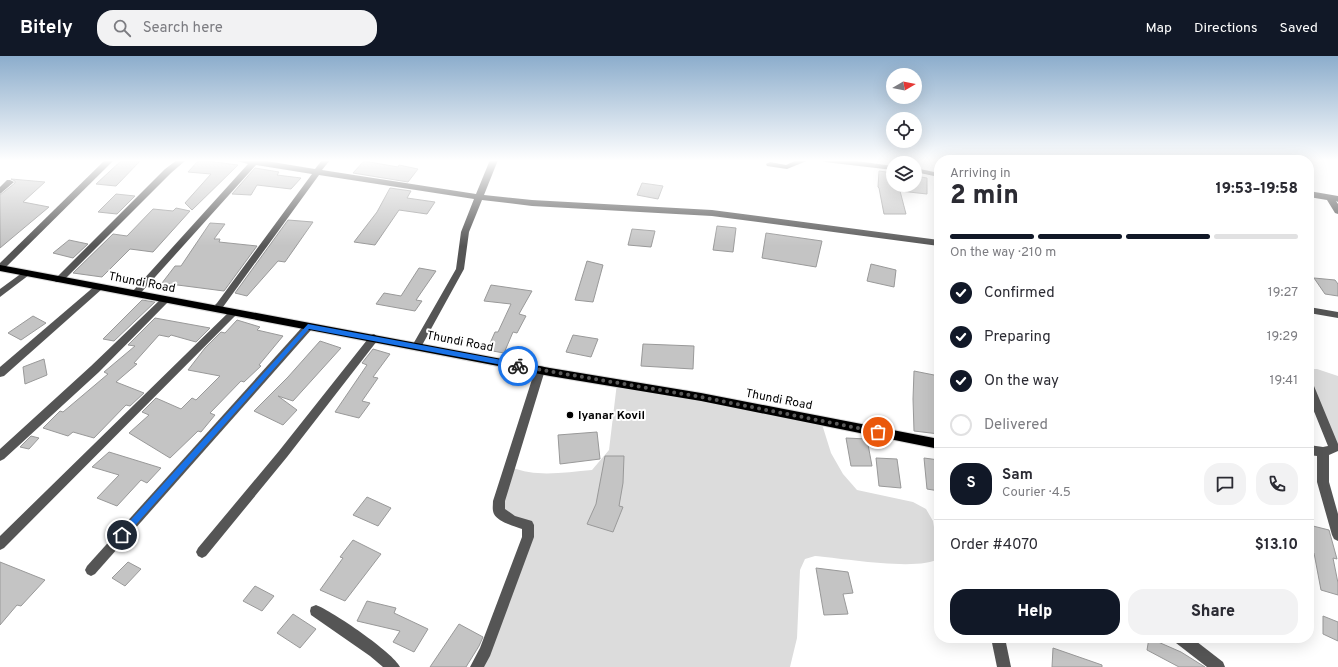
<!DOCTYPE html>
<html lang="en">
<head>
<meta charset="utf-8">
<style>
	:root { --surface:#fff; --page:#f2f2f3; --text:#2b2b33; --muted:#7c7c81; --line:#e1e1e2; --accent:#111827 }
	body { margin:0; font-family:Overpass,sans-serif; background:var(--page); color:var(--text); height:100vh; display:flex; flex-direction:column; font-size:15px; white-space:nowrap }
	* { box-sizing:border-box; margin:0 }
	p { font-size:13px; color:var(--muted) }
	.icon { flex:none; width:22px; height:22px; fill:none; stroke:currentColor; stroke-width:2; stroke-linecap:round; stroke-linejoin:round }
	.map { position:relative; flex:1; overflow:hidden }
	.panel { position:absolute; left:934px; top:99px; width:380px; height:488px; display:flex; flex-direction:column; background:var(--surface); border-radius:16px; box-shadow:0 4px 16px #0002 }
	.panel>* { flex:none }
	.needle { width:26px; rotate:80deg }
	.fabs { position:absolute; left:886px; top:12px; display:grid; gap:8px }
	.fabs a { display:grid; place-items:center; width:36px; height:36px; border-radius:50%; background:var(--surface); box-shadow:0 4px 16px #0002; font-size:20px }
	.pin { position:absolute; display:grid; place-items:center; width:34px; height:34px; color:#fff; margin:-17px; border:2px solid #fff; border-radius:50%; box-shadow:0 1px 4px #0007 }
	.courier { position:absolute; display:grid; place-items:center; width:40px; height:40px; margin:-20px; border:3px solid #1a73e8; border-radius:50%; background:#fff; color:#222; box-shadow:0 1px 5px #0007 }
	.summary em { font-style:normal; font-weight:800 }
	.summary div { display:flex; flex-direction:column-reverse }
	.summary { display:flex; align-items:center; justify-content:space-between; height:68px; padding:0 16px }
	h1 { font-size:26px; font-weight:800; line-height:30px }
	.bar { display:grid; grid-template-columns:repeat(4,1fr); gap:6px 4px; align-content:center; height:48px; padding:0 16px }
	.bar i { height:5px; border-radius:3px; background:var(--line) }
	.bar .on { background:var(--accent) }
	.bar p { grid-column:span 4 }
	.line { display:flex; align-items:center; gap:10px; padding:0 16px; border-top:1px solid var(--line) }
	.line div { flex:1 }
	.round { display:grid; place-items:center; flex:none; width:42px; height:42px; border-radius:16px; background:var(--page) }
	ol { padding:0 16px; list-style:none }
	li { display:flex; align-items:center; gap:12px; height:44px }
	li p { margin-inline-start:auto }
	li .icon { padding:4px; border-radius:50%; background:var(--accent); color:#fff; stroke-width:4 }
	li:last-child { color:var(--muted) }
	li i { width:22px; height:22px; border:2px solid var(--line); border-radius:50% }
	.button { display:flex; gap:8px; margin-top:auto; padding:8px 16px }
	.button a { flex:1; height:46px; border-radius:16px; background:var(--accent); color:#fff; font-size:16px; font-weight:800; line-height:46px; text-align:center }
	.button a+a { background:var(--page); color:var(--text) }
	header { display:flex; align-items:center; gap:24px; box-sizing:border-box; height:56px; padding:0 20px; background:var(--accent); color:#fff }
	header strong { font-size:19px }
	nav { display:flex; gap:22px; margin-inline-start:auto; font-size:14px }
	.search { width:280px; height:36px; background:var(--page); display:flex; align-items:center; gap:10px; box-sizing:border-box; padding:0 14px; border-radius:16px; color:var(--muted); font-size:15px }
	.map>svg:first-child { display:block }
</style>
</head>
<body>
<header>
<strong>Bitely</strong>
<div class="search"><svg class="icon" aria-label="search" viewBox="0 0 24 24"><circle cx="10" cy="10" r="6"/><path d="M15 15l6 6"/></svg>Search here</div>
<nav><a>Map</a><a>Directions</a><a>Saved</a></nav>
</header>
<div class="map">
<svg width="1338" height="611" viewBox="0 0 1338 611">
	<rect width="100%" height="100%" fill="#fff"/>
	<g fill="#dcdcdc">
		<polygon points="1309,313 1317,313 1338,320 1338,394 1319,357 1309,356"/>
		<path d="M617,327l204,38 10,32 12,21 14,16 56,12 13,7 7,12 6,37c-18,14 -98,0 -124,-2l-10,3 -5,11 -3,68 -7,29h-313l51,-142 -29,-13 12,-45c26,11 54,5 81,3l17,-20z"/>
	</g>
	<g fill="#c4c4c4" stroke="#999">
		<polygon points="122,104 141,104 116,130 96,128"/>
		<polygon points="199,104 238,109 192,154 185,147 211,118 188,116"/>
		<polygon points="364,105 398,111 399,109 418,113 408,126 353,117"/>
		<polygon points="255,112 279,116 277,119 301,122 291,133 257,129 251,139 232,138"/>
		<polygon points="879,115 893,117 893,129 915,129 915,120 927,122 927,138 900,135 906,158 884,158 879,132 878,131"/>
		<polygon points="11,123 45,126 23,146 49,151 0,192 0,139 15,127 15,125"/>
		<polygon points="642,127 663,130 658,143 637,139"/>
		<polygon points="390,132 411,135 407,142 435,146 427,158 399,154 375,189 354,186 377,156"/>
		<polygon points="116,138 135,140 117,158 98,156"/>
		<polygon points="176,152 190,155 153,196 130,193 102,221 73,217 113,178 127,180 153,153 173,155"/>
		<polygon points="288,164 313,166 285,206 278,205 247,240 235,237"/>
		<polygon points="210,167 225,168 214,183 220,183 219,186 257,190 224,235 162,227 175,210 181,210"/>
		<polygon points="717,170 736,172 733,196 713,194"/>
		<polygon points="632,173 655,175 651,191 628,189"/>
		<polygon points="766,177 822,185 816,211 762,202"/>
		<polygon points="69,184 88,188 73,202 53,197"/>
		<polygon points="587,205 603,209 593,246 575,244"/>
		<polygon points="871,208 896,214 894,231 867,225"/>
		<polygon points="419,212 436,215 416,244 422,245 415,255 376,248 384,237 401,240"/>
		<polygon points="1314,222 1335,224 1338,228 1338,240 1325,238"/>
		<polygon points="491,229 532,235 519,258 526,260 517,277 513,276 504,297 487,294 495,276 498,276 511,248 484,245"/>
		<polygon points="142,244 155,246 114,285 103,283"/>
		<polygon points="33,260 46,267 21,284 8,277"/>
		<polygon points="155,262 210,272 196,286 171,279 169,281 159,279 134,307 137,308 116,326 144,337 130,350 126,349 94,382 73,376 68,380 43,372 60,355 63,356 108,318 104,316 135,290 128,289"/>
		<polygon points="237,264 260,271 257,274 283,280 259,309 261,310 244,326 241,325 210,357 215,359 201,376 198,375 170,402 129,377 149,359 142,356 156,342 181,353 192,342 196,344 220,320 188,314 205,292 221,276 225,277"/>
		<polygon points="573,279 598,283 591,301 566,296"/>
		<polygon points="320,285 341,292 293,345 278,340 297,354 283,369 254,355 288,321"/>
		<polygon points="643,288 694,290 693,313 641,310"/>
		<polygon points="373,293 390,298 373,321 378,322 362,345 370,347 359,362 335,356 367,309 362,307"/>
		<polygon points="44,303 47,319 25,328 23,311"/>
		<polygon points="914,315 939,320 939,336 936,336 939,378 914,375 913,343"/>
		<polygon points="597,376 600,403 560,408 558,379"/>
		<polygon points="31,380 39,382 29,393 20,391"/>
		<polygon points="846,382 867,383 872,410 851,410"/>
		<polygon points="109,396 161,412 147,427 141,424 117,450 97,442 119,419 92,411"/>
		<polygon points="605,400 624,400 623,427 619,450 623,451 613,476 587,468 596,448"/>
		<polygon points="876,402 897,403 901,432 879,430"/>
		<polygon points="924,402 939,404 939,435 927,433"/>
		<polygon points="367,441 391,452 378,470 353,459"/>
		<polygon points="1309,469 1329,474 1337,503 1333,502 1338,527 1338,539 1321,534 1314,497 1311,496 1309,488"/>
		<polygon points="353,484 381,498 345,545 320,534 343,502 340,501"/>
		<polygon points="0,506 45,524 21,550 17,549 0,569"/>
		<polygon points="128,506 141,513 125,530 112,522"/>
		<polygon points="816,512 848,516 853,537 843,538 848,558 824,559"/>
		<polygon points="255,530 274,540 262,555 243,545"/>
		<polygon points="367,545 396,552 394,557 428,573 414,596 393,586 400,575 357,565"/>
		<polygon points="293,558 316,573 300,592 277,577"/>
		<polygon points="1323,560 1338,566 1338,585 1323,578"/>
		<polygon points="459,568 483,581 479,590 466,611 430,611"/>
		<polygon points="1149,582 1181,596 1205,611 1179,611 1147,594"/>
		<polygon points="1053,592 1102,609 1102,611 1052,611"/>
	</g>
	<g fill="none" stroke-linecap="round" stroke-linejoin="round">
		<defs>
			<polygon id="major" points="0,209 550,312 701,337 939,383 939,393 701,345 550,320 0,215"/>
		</defs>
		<use href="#major" stroke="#dbdbdb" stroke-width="2"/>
		<g fill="#555" fill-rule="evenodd">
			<polygon points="105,104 114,104 3,214 0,215 0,207"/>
			<polygon points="177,104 186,104 171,117 62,226 56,226 54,224 165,113"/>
			<polygon points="234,104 260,104 315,113 322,104 330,104 322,114 476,138 490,104 498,104 484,139 532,144 712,154 939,184 939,190 712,160 532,150 482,144 469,176 464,213 420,293 417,294 412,290 456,213 461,176 474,143 319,119 223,251 217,251 215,249 217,247 312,118 256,109 138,240 132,240 130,238 132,236 248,108"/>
			<polygon points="797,104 809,104 787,113 767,110 766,108 770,106 786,109"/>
			<polygon points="821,104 849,104 893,110 893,114 825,106"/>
			<polygon points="915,112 939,117 939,121 915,116"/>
			<polygon points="7,124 10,124 14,126 0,138 0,131"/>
			<polygon points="1309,135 1338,140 1338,146 1336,145 1338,148 1338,158 1335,157 1327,144 1309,141"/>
			<polygon points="26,214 31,217 29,219 0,241 0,233"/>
			<polygon points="99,228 104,231 102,233 4,320 0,321 0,311 96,229"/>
			<polygon points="165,241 170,244 168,246 99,316 4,403 0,405 0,393 91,310 162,242"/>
			<polygon points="1309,251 1338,256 1338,262 1309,257"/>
			<polygon points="234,253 239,256 237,258 4,492 0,494 0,480 231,254"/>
			<polygon points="308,267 311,268 313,271 311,274 95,518 91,520 87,518 85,514 87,510 305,268"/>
			<polygon points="374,278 379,282 377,285 287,401 206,500 202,502 198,500 196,496 198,492 279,395 371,279"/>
			<path d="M540,310l4,1 1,3 -40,131v8l10,7 17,5 2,4v12l-44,119 -6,11h-14l10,-19 42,-111v-8c-8,-3 -24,-7 -28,-15 -2,-4 -1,-9 -1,-13l42,-131 1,-3z"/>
			<polygon points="1309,326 1313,327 1314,330 1338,388 1338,395 1329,399 1329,426 1338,458 1338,485 1334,483 1332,479 1317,426 1317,400 1309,399 1309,389 1323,391 1328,390 1309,343"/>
			<path d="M316,549c16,6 78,48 84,62h-17l-13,-11 -59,-41 -1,-4 1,-4z"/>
			<polygon points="991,582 1005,582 1011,611 997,611"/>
			<polygon points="1174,582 1192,582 1223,606 1225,611 1207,611 1176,587"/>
		</g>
		<use href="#major" fill="#000" fill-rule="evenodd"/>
	</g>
	<linearGradient id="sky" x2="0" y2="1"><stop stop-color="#8cadcc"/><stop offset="0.55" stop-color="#fff"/><stop offset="1" stop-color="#fff" stop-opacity="0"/></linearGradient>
	<rect width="1338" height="190" fill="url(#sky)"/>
	<polygon fill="#1a73e8" points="308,268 518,307 521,310 518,312 309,273 124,482 119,482 119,477"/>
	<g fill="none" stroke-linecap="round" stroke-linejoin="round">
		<polyline stroke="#595959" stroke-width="4" stroke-dasharray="0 7.2" points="518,310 701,341 878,376"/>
	</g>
	<circle fill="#000" stroke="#fff" stroke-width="1.5" cx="570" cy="359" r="4"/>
	<g text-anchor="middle" stroke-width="4" stroke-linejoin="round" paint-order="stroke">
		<g font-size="12" fill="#000" stroke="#fff">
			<text transform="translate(142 226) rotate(11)" y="4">Thundi Road</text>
			<text transform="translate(460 285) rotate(11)" y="4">Thundi Road</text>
			<text transform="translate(779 343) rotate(11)" y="4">Thundi Road</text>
		</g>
		<g font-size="12" font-weight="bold" fill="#000" stroke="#fff" text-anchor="start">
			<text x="578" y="363">Iyanar Kovil</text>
		</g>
	</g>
</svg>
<div class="fabs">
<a><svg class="needle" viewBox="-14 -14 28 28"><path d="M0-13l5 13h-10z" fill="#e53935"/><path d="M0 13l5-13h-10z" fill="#7c7c81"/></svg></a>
<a><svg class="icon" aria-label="locate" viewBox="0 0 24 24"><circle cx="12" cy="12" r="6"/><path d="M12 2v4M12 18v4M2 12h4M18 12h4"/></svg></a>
<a><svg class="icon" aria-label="layers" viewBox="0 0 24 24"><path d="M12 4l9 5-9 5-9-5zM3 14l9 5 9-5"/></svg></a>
</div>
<div class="pin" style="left:878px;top:376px;background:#ea580c"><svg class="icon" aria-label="bag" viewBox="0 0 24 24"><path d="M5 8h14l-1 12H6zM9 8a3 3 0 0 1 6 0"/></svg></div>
<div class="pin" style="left:122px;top:479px;background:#1f2937"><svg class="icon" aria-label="home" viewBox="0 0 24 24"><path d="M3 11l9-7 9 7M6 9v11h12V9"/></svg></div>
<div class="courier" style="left:518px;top:310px"><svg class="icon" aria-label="bike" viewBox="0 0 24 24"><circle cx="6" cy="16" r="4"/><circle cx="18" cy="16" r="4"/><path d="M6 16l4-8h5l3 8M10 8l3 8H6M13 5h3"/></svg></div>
<section class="panel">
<div class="summary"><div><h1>2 min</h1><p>Arriving in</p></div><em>19:53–19:58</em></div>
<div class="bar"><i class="on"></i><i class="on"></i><i class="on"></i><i></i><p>On the way · 210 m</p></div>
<ol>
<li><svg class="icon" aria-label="check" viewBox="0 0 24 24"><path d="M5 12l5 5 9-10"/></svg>Confirmed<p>19:27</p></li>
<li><svg class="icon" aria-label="check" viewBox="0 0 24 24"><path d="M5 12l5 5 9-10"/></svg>Preparing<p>19:29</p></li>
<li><svg class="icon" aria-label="check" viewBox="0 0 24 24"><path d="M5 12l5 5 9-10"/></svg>On the way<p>19:41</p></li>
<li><i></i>Delivered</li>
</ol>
<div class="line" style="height:72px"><b class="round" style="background:var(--accent);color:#fff">S</b><div><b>Sam</b><p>Courier · 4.5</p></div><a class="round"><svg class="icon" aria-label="chat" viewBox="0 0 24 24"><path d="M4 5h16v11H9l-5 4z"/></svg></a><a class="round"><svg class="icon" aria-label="phone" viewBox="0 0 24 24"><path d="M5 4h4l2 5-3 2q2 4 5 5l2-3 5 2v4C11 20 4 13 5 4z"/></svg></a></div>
<div class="line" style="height:52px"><div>Order #4070</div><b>$13.10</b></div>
<div class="button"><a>Help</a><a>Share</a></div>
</section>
</div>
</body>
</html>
